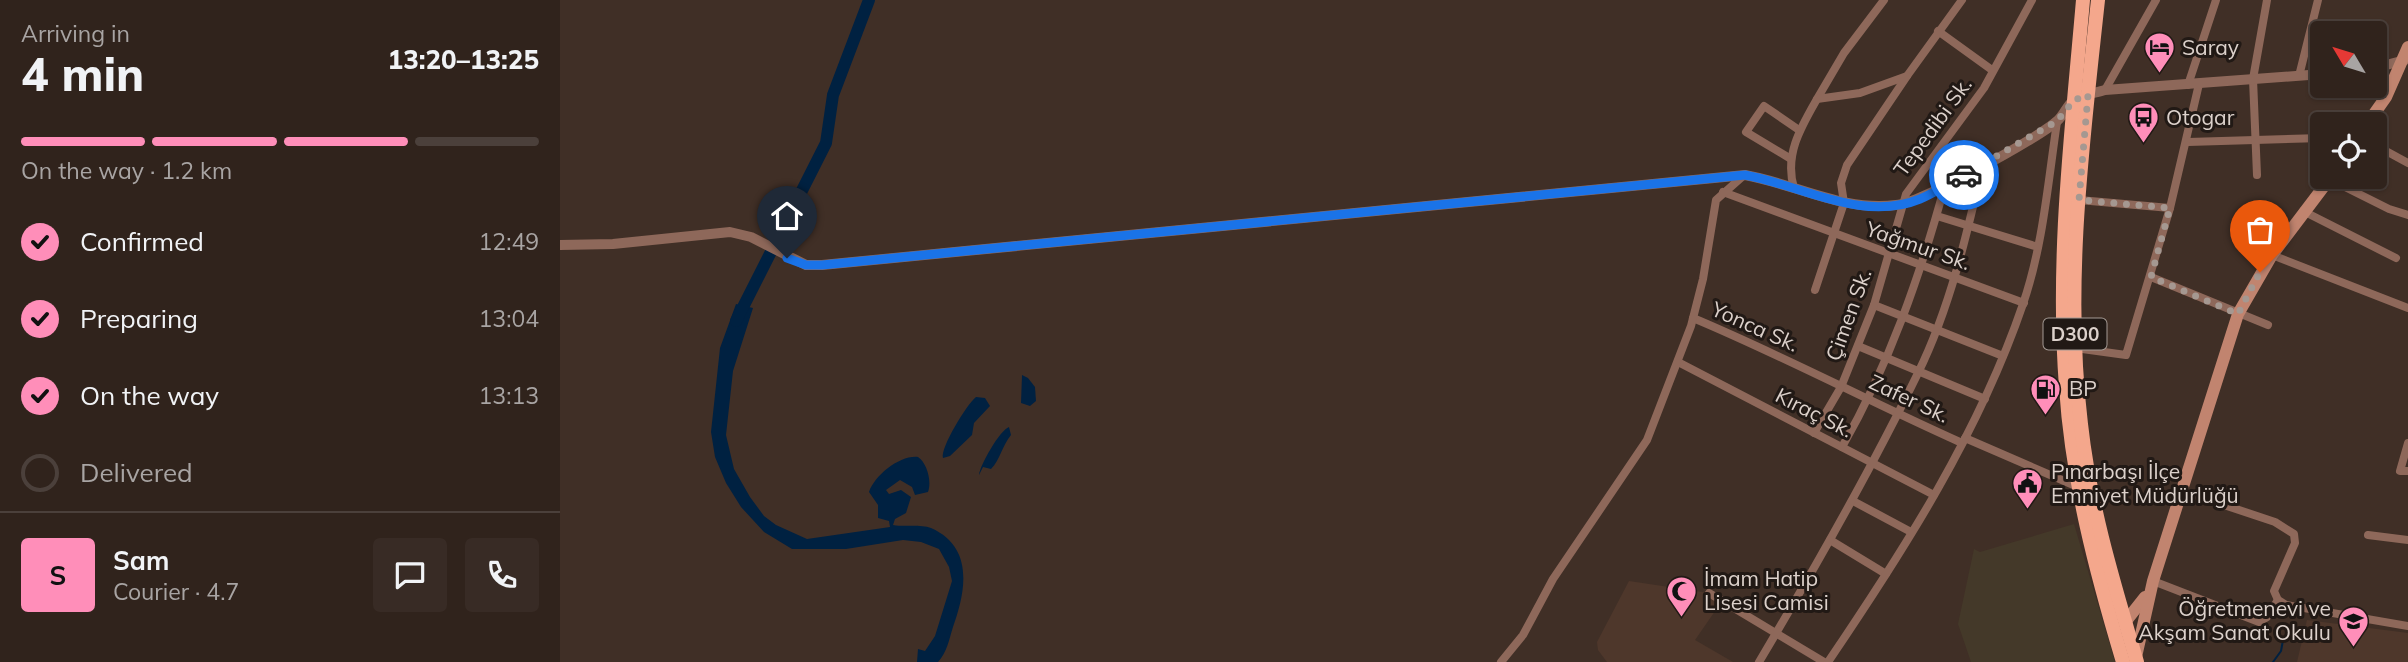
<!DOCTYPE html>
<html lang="en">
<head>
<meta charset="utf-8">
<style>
	:root { --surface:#30231c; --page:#382b25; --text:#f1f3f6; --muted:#a8a4a3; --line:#4b403b; --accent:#ff8eb9 }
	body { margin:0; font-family:Mulish,sans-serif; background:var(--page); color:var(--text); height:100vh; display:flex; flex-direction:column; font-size:26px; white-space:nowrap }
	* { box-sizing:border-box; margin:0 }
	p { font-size:23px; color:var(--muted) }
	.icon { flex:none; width:38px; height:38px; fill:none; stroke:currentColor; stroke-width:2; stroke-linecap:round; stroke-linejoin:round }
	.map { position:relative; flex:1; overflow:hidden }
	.details { display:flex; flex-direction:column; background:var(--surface); width:560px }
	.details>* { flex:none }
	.needle { width:46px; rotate:308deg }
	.fabs { position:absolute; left:1750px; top:21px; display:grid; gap:14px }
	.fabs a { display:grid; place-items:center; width:77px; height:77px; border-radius:7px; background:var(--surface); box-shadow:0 2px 5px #0004,0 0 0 2px var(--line); font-size:35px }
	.pin { position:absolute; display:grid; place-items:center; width:60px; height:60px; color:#fff; margin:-72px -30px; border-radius:50% 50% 50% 0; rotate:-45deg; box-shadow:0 0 7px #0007 }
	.pin .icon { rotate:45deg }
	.courier { position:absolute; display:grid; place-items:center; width:70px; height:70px; margin:-35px; border:5px solid #1a73e8; border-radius:50%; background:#fff; color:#222; box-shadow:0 2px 9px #0007 }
	.headline em { font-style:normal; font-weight:800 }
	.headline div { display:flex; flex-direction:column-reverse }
	.headline { display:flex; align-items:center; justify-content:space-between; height:119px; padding:0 21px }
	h1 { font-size:46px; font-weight:800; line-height:52px }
	.bar { display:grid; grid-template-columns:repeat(4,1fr); gap:10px 7px; align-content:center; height:84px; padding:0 21px }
	.bar i { height:9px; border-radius:5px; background:var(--line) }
	.bar .on { background:var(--accent) }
	.bar p { grid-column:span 4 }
	.line { display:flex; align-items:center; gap:18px; padding:0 21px; border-top:2px solid var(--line) }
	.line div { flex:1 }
	.round { display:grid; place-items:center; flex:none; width:74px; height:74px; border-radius:7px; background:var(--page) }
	ol { padding:0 21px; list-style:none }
	li { display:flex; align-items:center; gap:21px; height:77px }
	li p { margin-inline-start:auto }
	li .icon { padding:7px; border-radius:50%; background:var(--accent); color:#111; stroke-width:4 }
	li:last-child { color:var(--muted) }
	li i { width:38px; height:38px; border:4px solid var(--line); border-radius:50% }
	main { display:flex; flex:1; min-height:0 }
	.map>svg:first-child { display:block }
</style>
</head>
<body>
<main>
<section class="details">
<div class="headline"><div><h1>4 min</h1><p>Arriving in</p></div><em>13:20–13:25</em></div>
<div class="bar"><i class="on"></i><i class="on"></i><i class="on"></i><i></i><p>On the way · 1.2 km</p></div>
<ol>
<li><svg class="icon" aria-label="check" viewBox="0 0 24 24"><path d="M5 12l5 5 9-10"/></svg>Confirmed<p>12:49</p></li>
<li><svg class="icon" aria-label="check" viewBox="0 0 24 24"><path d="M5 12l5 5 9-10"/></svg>Preparing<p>13:04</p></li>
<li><svg class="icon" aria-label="check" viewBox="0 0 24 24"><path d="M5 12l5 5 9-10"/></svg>On the way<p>13:13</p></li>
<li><i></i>Delivered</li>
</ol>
<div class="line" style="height:126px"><b class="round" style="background:var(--accent);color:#111">S</b><div><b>Sam</b><p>Courier · 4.7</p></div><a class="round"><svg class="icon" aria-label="chat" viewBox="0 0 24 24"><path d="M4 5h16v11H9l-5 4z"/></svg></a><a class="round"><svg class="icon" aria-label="phone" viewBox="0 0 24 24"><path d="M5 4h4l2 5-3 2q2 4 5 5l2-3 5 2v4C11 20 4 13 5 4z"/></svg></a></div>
</section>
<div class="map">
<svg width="1848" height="662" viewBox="0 0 1848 662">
	<rect width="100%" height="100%" fill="#402f26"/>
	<polygon fill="#443929" points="1514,524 1555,662 1411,662 1398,624 1414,549 1420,552"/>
	<g fill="#4e372b">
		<polygon points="1069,581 1149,593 1162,601 1135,640 1173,662 1047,662 1038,650 1037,642"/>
		<polygon points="1747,620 1848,633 1848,662 1737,662"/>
	</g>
	<g fill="#002141">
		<path d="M176,304l17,4 -20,63 -7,64 8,34 16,28 14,19 12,9 31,14 83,-12 -1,-6 -11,-3v-13l-9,-13c6,-17 31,-37 49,-35 9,6 14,24 10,35l-13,3 -3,-8 -12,-7 -14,10 3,4 12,-4 10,7 -5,16 -11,6 -2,6c11,2 28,-1 38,3 43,19 35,63 22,99 -4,13 -6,25 -15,35h-21l1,-13 7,2 10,-15 17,-55 -3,-14 -10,-18 -18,-7 -18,-2 -57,9h-54l-28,-17 -23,-25 -15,-24 -11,-26 -4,-25 9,-84z"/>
		<polygon points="462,375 468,378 475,387 476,401 470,406 461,403"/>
		<path d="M416,397l9,1 5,8 -16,17 -2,12 -22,21 -7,2c-3,-10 24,-54 33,-61z"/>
		<path d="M449,427l2,8c-9,11 -11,25 -20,34l-8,-2 -4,8c1,-10 21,-45 30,-48z"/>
	</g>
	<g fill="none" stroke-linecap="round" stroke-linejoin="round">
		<polyline stroke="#002141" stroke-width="2" points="1713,662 1721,651 1723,640"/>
		<polyline stroke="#002141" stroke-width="12" points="176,321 266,143 273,95 309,0"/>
		<g stroke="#8e685a" stroke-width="8">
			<polyline points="1378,31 1432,70"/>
			<polyline points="1739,76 1758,0"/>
			<polyline points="1628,85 1656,0"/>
			<polyline points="1545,90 1596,0"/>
			<polyline points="1257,99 1284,53 1324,0"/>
			<polyline points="1628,142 1762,138"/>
			<polyline points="1815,145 1848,163"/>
			<polyline points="1231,159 1186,132 1204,106 1239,130"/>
			<polyline points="1697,175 1693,79 1707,0"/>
			<polyline points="1769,179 1829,209 1848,215"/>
			<path d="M1234,188c-10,-33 7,-61 23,-89l43,-6 47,-17 55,-76"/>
			<polyline points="1163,192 1464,303"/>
			<polyline points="1519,200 1610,208"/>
			<polyline points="1743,211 1836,258"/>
			<polyline points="1377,216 1478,247"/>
			<polyline points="1712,255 1848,308"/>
			<polyline points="1591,277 1708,325"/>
			<polyline points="1255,290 1284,203 1281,183 1287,165 1347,76"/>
			<polyline points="1314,305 1443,356"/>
			<path d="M1133,318c91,38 179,85 269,125"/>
			<polyline points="1298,346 1425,399"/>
			<polyline points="1515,348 1566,355 1610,208 1639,84"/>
			<polyline points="1118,362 1374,495"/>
			<polyline points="1254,433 1281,387 1314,305 1346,194 1424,88 1472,0"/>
			<polyline points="1405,438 1518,487"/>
			<polyline points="1848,443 1840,471 1848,471"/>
			<path d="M1282,447c47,-82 78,-171 103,-262"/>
			<polyline points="1622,491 1715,522 1734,534 1735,543 1714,591 1718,600 1726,605 1848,626"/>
			<polyline points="1293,501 1351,532"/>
			<polyline points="1808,535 1848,540"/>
			<polyline points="1270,540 1326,574"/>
			<polyline points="1593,581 1699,622 1707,617 1718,600"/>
			<polyline points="1149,593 1264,662"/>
			<polyline points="941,662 963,635 993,579 1087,440 1131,326 1143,279 1156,200 1182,177"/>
			<path d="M1199,662c56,-94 111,-190 159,-289 32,-65 49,-139 65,-209"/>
			<path d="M1268,662c76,-112 151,-229 195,-358 20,-58 25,-122 34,-182"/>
		</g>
		<g stroke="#8e685a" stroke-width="10">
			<polyline points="1815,68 1845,60"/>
			<polyline points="1815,79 1826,97"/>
			<path d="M0,245l53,-1 117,-12 21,5 55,28h16l923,-90c51,9 98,37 151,30 24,-2 143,-67 161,-84 7,-6 10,-16 17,-21 8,-6 22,-7 31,-10l217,-16"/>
		</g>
		<g stroke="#c1846f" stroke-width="12">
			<polyline points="1807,124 1826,97 1848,47"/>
			<polyline points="1566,621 1585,597"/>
			<polyline points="1576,657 1593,581 1678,314 1712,255 1771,177"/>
		</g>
		<g stroke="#f4a78c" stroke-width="14">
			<path d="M1523,0c-11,129 -27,258 -17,387 6,94 30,185 57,275"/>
			<path d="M1538,0c-15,140 -34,283 -17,424 9,82 33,160 56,238"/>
		</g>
	</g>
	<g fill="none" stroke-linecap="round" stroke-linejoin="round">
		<polyline stroke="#a59891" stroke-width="7" stroke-dasharray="0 12.6" points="1404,175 1497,121 1514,100 1528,95 1519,200 1610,208 1591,277 1678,314 1700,272"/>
		<path stroke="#1a73e8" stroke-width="9" d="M227,258l19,7h16l923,-90c56,10 117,48 175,24 15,-6 29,-16 44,-24"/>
	</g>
	<defs>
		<symbol id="hotel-pin" viewBox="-11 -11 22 30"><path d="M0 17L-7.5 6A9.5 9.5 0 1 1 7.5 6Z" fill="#ff8eb9" stroke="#211915"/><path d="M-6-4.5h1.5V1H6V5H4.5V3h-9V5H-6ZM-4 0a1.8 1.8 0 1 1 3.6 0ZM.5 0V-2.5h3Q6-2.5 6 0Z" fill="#111"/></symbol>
		<symbol id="bus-pin" viewBox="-11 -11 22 30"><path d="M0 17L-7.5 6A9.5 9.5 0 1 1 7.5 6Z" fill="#ff8eb9" stroke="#211915"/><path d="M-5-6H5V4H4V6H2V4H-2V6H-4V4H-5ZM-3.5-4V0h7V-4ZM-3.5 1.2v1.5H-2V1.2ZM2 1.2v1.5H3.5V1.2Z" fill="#111"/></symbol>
		<symbol id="fuel-pin" viewBox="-11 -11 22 30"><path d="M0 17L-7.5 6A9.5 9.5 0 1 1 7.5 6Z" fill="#ff8eb9" stroke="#211915"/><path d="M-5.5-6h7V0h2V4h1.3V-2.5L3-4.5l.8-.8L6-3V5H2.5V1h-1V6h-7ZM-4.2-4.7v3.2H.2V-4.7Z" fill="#111"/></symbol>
		<symbol id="civic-pin" viewBox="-11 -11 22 30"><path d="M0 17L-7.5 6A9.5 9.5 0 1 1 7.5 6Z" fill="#ff8eb9" stroke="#211915"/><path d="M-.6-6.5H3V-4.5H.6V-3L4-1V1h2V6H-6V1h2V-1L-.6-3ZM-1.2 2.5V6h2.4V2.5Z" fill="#111"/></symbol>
		<symbol id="mosque-pin" viewBox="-11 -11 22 30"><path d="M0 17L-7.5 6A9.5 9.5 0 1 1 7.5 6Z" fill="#ff8eb9" stroke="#211915"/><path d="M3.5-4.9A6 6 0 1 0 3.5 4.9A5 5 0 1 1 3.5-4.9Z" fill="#111"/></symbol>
		<symbol id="school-pin" viewBox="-11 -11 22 30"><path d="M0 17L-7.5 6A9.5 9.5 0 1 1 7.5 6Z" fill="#ff8eb9" stroke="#211915"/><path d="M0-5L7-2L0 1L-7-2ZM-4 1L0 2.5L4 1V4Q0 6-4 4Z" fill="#111"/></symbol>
	</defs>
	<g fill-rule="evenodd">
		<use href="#hotel-pin" x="1582" y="30" width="35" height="47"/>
		<use href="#bus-pin" x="1566" y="100" width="35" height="47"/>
		<use href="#fuel-pin" x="1468" y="372" width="35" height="47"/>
		<use href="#civic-pin" x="1450" y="466" width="35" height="47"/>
		<use href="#mosque-pin" x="1104" y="574" width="35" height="47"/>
		<use href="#school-pin" x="1776" y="604" width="35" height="47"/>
	</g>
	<g text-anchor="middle" stroke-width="6" stroke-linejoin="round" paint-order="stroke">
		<rect fill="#211915" stroke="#a49a94" stroke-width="2" x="1483.5" y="318.5" width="63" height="31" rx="5"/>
		<g font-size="19" font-weight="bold" fill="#dcd1cb">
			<text x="1515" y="341">D300</text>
		</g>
		<g font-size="21" fill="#dcd1cb" stroke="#211915" text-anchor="start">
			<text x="1622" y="55">Saray</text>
			<text x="1606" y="125">Otogar</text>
			<text x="1509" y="396">BP</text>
			<text x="1491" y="479">Pınarbaşı İlçe<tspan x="1491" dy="24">Emniyet Müdürlüğü</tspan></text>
			<text x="1144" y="586">İmam Hatip<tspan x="1144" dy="24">Lisesi Camisi</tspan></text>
			<text x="1771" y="616" text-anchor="end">Öğretmenevi ve<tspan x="1771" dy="24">Akşam Sanat Okulu</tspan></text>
		</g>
		<g font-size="21" fill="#dcd1cb" stroke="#211915">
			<text transform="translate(1373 127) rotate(-54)" y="7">Tepedibi Sk.</text>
			<text transform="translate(1358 246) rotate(19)" y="7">Yağmur Sk.</text>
			<text transform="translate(1289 315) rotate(-70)" y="7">Çimen Sk.</text>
			<text transform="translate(1195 327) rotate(24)" y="7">Yonca Sk.</text>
			<text transform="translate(1349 399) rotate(25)" y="7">Zafer Sk.</text>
			<text transform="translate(1254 413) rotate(27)" y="7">Kıraç Sk.</text>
		</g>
	</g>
</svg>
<div class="fabs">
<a><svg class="needle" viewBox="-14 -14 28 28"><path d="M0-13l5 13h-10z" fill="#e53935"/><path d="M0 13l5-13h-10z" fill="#a8a4a3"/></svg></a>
<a><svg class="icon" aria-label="locate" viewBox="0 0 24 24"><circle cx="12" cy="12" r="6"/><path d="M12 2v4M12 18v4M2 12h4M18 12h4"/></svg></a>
</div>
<div class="pin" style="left:1700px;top:272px;background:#ea580c"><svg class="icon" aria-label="bag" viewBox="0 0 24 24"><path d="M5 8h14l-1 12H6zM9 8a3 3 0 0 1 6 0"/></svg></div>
<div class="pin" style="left:227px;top:258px;background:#1f2937"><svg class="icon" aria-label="home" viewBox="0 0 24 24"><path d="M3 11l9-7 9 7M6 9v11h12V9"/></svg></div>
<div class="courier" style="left:1404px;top:175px"><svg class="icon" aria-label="car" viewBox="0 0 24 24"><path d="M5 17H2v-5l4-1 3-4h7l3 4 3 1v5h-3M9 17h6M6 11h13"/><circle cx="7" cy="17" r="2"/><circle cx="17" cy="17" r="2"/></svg></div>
</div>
</main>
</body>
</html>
